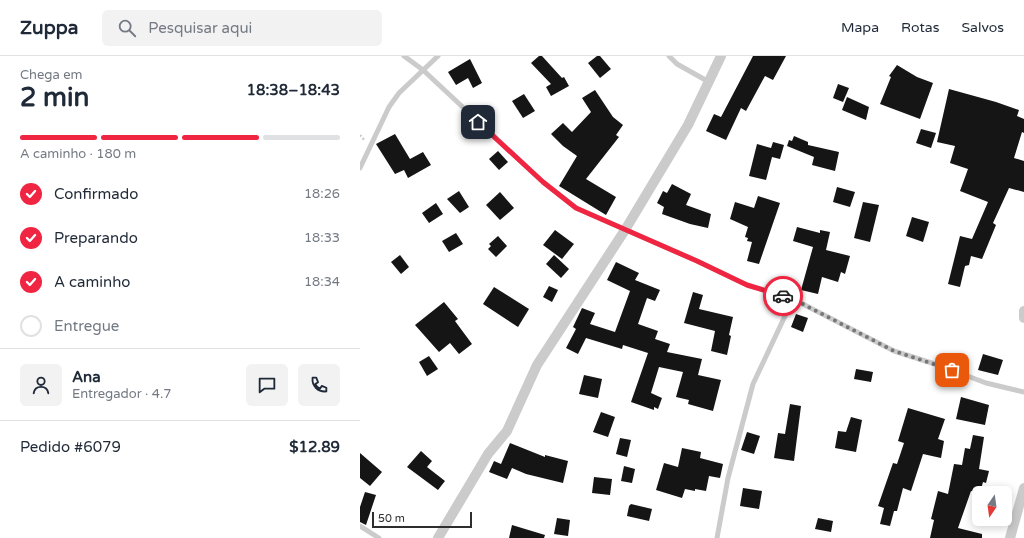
<!DOCTYPE html>
<html lang="pt">
<head>
<meta charset="utf-8">
<style>
	:root { --surface:#fff; --page:#f2f2f3; --text:#1f2937; --muted:#747a83; --line:#e0e1e3; --accent:#f02542 }
	body { margin:0; font-family:"Varela Round",sans-serif; background:var(--page); color:var(--text); height:100vh; display:flex; flex-direction:column; font-size:15px; white-space:nowrap }
	* { box-sizing:border-box; margin:0 }
	p { font-size:13px; color:var(--muted) }
	.icon { flex:none; width:22px; height:22px; fill:none; stroke:currentColor; stroke-width:2; stroke-linecap:round; stroke-linejoin:round }
	.map { position:relative; flex:1; overflow:hidden }
	.details { display:flex; flex-direction:column; background:var(--surface); width:360px }
	.details>* { flex:none }
	.needle { width:26px; rotate:193deg }
	.tools { position:absolute; left:612px; top:430px; display:grid; gap:8px }
	.tools a { display:grid; place-items:center; width:40px; height:40px; border-radius:6px; background:var(--surface); box-shadow:0 2px 10px #0003; font-size:20px }
	.scale { position:absolute; left:12px; bottom:10px; width:100px; box-sizing:border-box; padding-left:4px; border:2px solid #2e2e2e; border-top:0; font-size:11px; line-height:14px; white-space:nowrap; color:#2e2e2e; -webkit-text-stroke:3px #fff; paint-order:stroke }
	.pin { position:absolute; display:grid; place-items:center; width:34px; height:34px; color:#fff; margin:-17px; border-radius:8px; box-shadow:0 2px 6px #0006 }
	.courier { position:absolute; display:grid; place-items:center; width:40px; height:40px; margin:-20px; border:3px solid #f02542; border-radius:50%; background:#fff; color:#222; box-shadow:0 1px 5px #0007 }
	.head em { font-style:normal; font-weight:700 }
	.head div { display:flex; flex-direction:column-reverse }
	.head { display:flex; align-items:center; justify-content:space-between; height:68px; padding:0 20px }
	h1 { font-size:26px; font-weight:700; line-height:30px }
	.bar { display:grid; grid-template-columns:repeat(4,1fr); gap:6px 4px; align-content:center; height:48px; padding:0 20px }
	.bar i { height:5px; border-radius:3px; background:var(--line) }
	.bar .on { background:var(--accent) }
	.bar p { grid-column:span 4 }
	.line { display:flex; align-items:center; gap:10px; padding:0 20px; border-top:1px solid var(--line) }
	.line div { flex:1 }
	.round { display:grid; place-items:center; flex:none; width:42px; height:42px; border-radius:6px; background:var(--page) }
	ol { padding:0 20px; list-style:none }
	li { display:flex; align-items:center; gap:12px; height:44px }
	li p { margin-inline-start:auto }
	li .icon { padding:4px; border-radius:50%; background:var(--accent); color:#fff; stroke-width:4 }
	li:last-child { color:var(--muted) }
	li i { width:22px; height:22px; border:2px solid var(--line); border-radius:50% }
	header { display:flex; align-items:center; gap:24px; box-sizing:border-box; height:56px; padding:0 20px; background:var(--surface); border-bottom:1px solid var(--line) }
	header strong { font-size:19px }
	nav { display:flex; gap:22px; margin-inline-start:auto; font-size:14px }
	.search { width:280px; height:36px; background:var(--page); display:flex; align-items:center; gap:10px; box-sizing:border-box; padding:0 14px; border-radius:6px; color:var(--muted); font-size:15px }
	main { display:flex; flex:1; min-height:0 }
	.map>svg:first-child { display:block }
</style>
</head>
<body>
<header>
<strong>Zuppa</strong>
<div class="search"><svg class="icon" aria-label="search" viewBox="0 0 24 24"><circle cx="10" cy="10" r="6"/><path d="M15 15l6 6"/></svg>Pesquisar aqui</div>
<nav><a>Mapa</a><a>Rotas</a><a>Salvos</a></nav>
</header>
<main>
<section class="details">
<div class="head"><div><h1>2 min</h1><p>Chega em</p></div><em>18:38–18:43</em></div>
<div class="bar"><i class="on"></i><i class="on"></i><i class="on"></i><i></i><p>A caminho · 180 m</p></div>
<ol>
<li><svg class="icon" aria-label="check" viewBox="0 0 24 24"><path d="M5 12l5 5 9-10"/></svg>Confirmado<p>18:26</p></li>
<li><svg class="icon" aria-label="check" viewBox="0 0 24 24"><path d="M5 12l5 5 9-10"/></svg>Preparando<p>18:33</p></li>
<li><svg class="icon" aria-label="check" viewBox="0 0 24 24"><path d="M5 12l5 5 9-10"/></svg>A caminho<p>18:34</p></li>
<li><i></i>Entregue</li>
</ol>
<div class="line" style="height:72px"><a class="round"><svg class="icon" aria-label="person" viewBox="0 0 24 24"><circle cx="12" cy="8" r="4"/><path d="M4 21q1-7 8-7t8 7"/></svg></a><div><b>Ana</b><p>Entregador · 4.7</p></div><a class="round"><svg class="icon" aria-label="chat" viewBox="0 0 24 24"><path d="M4 5h16v11H9l-5 4z"/></svg></a><a class="round"><svg class="icon" aria-label="phone" viewBox="0 0 24 24"><path d="M5 4h4l2 5-3 2q2 4 5 5l2-3 5 2v4C11 20 4 13 5 4z"/></svg></a></div>
<div class="line" style="height:52px"><div>Pedido #6079</div><b>$12.89</b></div>
</section>
<div class="map">
<svg width="664" height="482" viewBox="0 0 664 482">
	<rect width="100%" height="100%" fill="#fff"/>
	<g fill="#151515">
		<polygon points="179,0 182,0 202,22 204,21 209,30 191,40 186,31 191,28 171,7"/>
		<polygon points="237,0 240,0 251,13 240,22 228,7"/>
		<polygon points="393,0 426,0 413,24 405,20 386,55 381,52 366,84 346,75 354,58 361,61"/>
		<polygon points="110,3 122,27 113,32 108,22 96,29 88,16"/>
		<polygon points="537,9 557,21 573,27 560,63 520,48 531,21 529,20"/>
		<polygon points="478,28 489,32 483,46 473,42"/>
		<polygon points="589,33 636,46 659,54 657,60 664,63 664,77 662,76 654,102 664,105 664,136 649,132 633,167 636,169 622,203 611,200 609,209 605,210 600,231 588,228 600,180 612,183 628,146 600,135 608,113 590,107 595,90 577,86"/>
		<polygon points="235,34 253,61 263,69 256,79 259,81 226,123 256,141 246,159 199,130 217,100 203,90 191,78 203,67 212,76 231,56 222,42"/>
		<polygon points="164,38 175,55 163,62 152,45"/>
		<polygon points="487,41 509,51 506,64 482,54"/>
		<polygon points="561,73 576,77 571,92 556,87"/>
		<polygon points="35,78 50,103 63,96 71,109 48,122 44,114 35,118 16,88"/>
		<polygon points="434,80 448,86 448,89 479,96 475,115 452,109 454,101 427,90 429,84 432,85"/>
		<polygon points="413,86 424,89 420,103 412,101 406,124 389,120 397,88 411,92"/>
		<polygon points="138,95 148,106 139,114 129,103"/>
		<polygon points="312,128 331,138 326,149 351,158 348,172 330,168 302,158 304,151 297,147 303,135 307,137"/>
		<polygon points="477,131 495,136 490,151 473,146"/>
		<polygon points="99,135 109,151 100,157 87,143"/>
		<polygon points="140,136 154,152 140,164 126,149"/>
		<polygon points="398,140 420,147 399,208 387,205 392,186 387,185 388,182 385,181 388,171 370,163 375,146 394,152"/>
		<polygon points="503,146 519,149 510,186 494,182"/>
		<polygon points="76,147 83,158 69,167 62,157"/>
		<polygon points="552,161 569,166 563,186 546,180"/>
		<polygon points="437,171 460,177 460,174 470,176 466,194 490,200 485,218 481,216 478,226 462,221 458,238 441,234 453,191 433,185"/>
		<polygon points="195,174 214,188 202,203 183,189"/>
		<polygon points="96,177 103,188 89,196 82,185"/>
		<polygon points="138,180 147,190 136,201 128,193 131,190 129,188"/>
		<polygon points="40,199 49,211 41,218 31,206"/>
		<polygon points="194,199 209,213 201,222 186,208"/>
		<polygon points="256,206 279,217 275,224 300,234 295,245 287,242 278,268 298,275 295,283 310,288 307,296 342,303 338,319 361,324 353,355 328,348 329,344 316,341 323,316 299,311 291,337 302,342 298,353 294,351 294,354 271,346 288,297 263,289 262,293 226,282 218,298 206,292 216,273 213,271 222,252 235,257 230,268 255,276 270,235 247,224"/>
		<polygon points="189,230 198,234 192,246 183,241"/>
		<polygon points="134,231 169,253 158,271 123,248"/>
		<polygon points="333,236 343,239 339,253 373,261 369,279 371,280 367,299 351,295 355,275 324,267"/>
		<polygon points="84,246 98,263 95,265 112,288 99,298 90,287 79,296 55,269"/>
		<polygon points="436,258 448,262 443,276 431,271"/>
		<polygon points="623,298 643,304 638,319 618,314"/>
		<polygon points="69,300 78,313 67,320 59,306"/>
		<polygon points="496,313 513,316 511,326 494,323"/>
		<polygon points="224,319 242,323 238,342 219,338"/>
		<polygon points="601,341 629,349 625,369 596,363"/>
		<polygon points="430,348 441,350 434,405 414,402 418,377 425,378"/>
		<polygon points="548,352 585,363 578,383 584,385 581,402 563,398 551,435 543,432 537,455 534,455 530,470 520,468 524,452 518,450 533,407 537,408 544,387 538,385"/>
		<polygon points="241,356 255,361 248,381 233,376"/>
		<polygon points="491,361 502,364 496,396 475,392 478,375 486,376"/>
		<polygon points="387,376 400,380 394,398 381,394"/>
		<polygon points="613,379 624,381 619,413 629,415 626,427 623,426 620,437 611,435 598,472 622,478 622,482 570,482 574,464 571,463 578,435 588,438 594,408 602,409 605,392 610,393"/>
		<polygon points="260,382 271,384 267,401 256,398"/>
		<polygon points="150,387 185,401 185,399 208,405 203,427 166,418 152,412 147,423 129,416 134,405 141,408"/>
		<polygon points="322,392 341,396 340,402 363,408 360,422 349,420 346,435 335,433 335,435 325,433 322,442 296,434 304,407 318,411"/>
		<polygon points="61,395 72,405 67,411 85,425 78,434 47,411"/>
		<polygon points="0,397 22,416 10,430 0,422"/>
		<polygon points="264,410 275,413 272,427 261,425"/>
		<polygon points="234,421 252,423 250,439 232,437"/>
		<polygon points="383,432 402,435 399,453 380,450"/>
		<polygon points="5,436 16,439 6,469 0,466 0,451"/>
		<polygon points="271,448 292,453 289,465 267,460 269,450"/>
		<polygon points="197,462 210,464 208,480 194,478"/>
		<polygon points="458,462 473,465 471,476 455,473"/>
		<polygon points="152,469 185,479 184,482 149,482"/>
	</g>
	<g fill="none" stroke-linecap="round" stroke-linejoin="round">
		<polyline stroke="#cbcbcb" stroke-width="2.5" stroke-dasharray="2 2" stroke-linecap="butt" points="0,79 5,85"/>
		<g stroke="#cbcbcb" stroke-width="5">
			<polyline points="44,0 63,14 183,126 216,152 337,205 387,229 433,243 534,295 581,310 626,327 664,336"/>
			<polyline points="309,0 317,8 349,26"/>
			<polyline points="0,112 29,51 39,37 78,0"/>
			<polyline points="0,470 19,482"/>
			<polyline points="357,482 368,422 393,328 433,243"/>
		</g>
		<g stroke="#cbcbcb" stroke-width="10">
			<polyline points="664,255 664,262"/>
			<polyline points="78,482 128,398 147,375 177,309 265,174 328,69 361,0"/>
			<polyline points="650,482 664,432"/>
		</g>
	</g>
	<g fill="none" stroke-linecap="round" stroke-linejoin="round">
		<polyline stroke="#777" stroke-width="4" stroke-dasharray="0 7.2" points="423,240 433,243 534,295 592,314"/>
		<polyline stroke="#f02542" stroke-width="5" points="118,66 183,126 216,152 337,205 387,229 423,240"/>
	</g>
</svg>
<div class="tools">
<a><svg class="needle" viewBox="-14 -14 28 28"><path d="M0-13l5 13h-10z" fill="#e53935"/><path d="M0 13l5-13h-10z" fill="#747a83"/></svg></a>
</div>
<div class="scale">50 m</div>
<div class="pin" style="left:592px;top:314px;background:#ea580c"><svg class="icon" aria-label="bag" viewBox="0 0 24 24"><path d="M5 8h14l-1 12H6zM9 8a3 3 0 0 1 6 0"/></svg></div>
<div class="pin" style="left:118px;top:66px;background:#1f2937"><svg class="icon" aria-label="home" viewBox="0 0 24 24"><path d="M3 11l9-7 9 7M6 9v11h12V9"/></svg></div>
<div class="courier" style="left:423px;top:240px"><svg class="icon" aria-label="car" viewBox="0 0 24 24"><path d="M5 17H2v-5l4-1 3-4h7l3 4 3 1v5h-3M9 17h6M6 11h13"/><circle cx="7" cy="17" r="2"/><circle cx="17" cy="17" r="2"/></svg></div>
</div>
</main>
</body>
</html>
